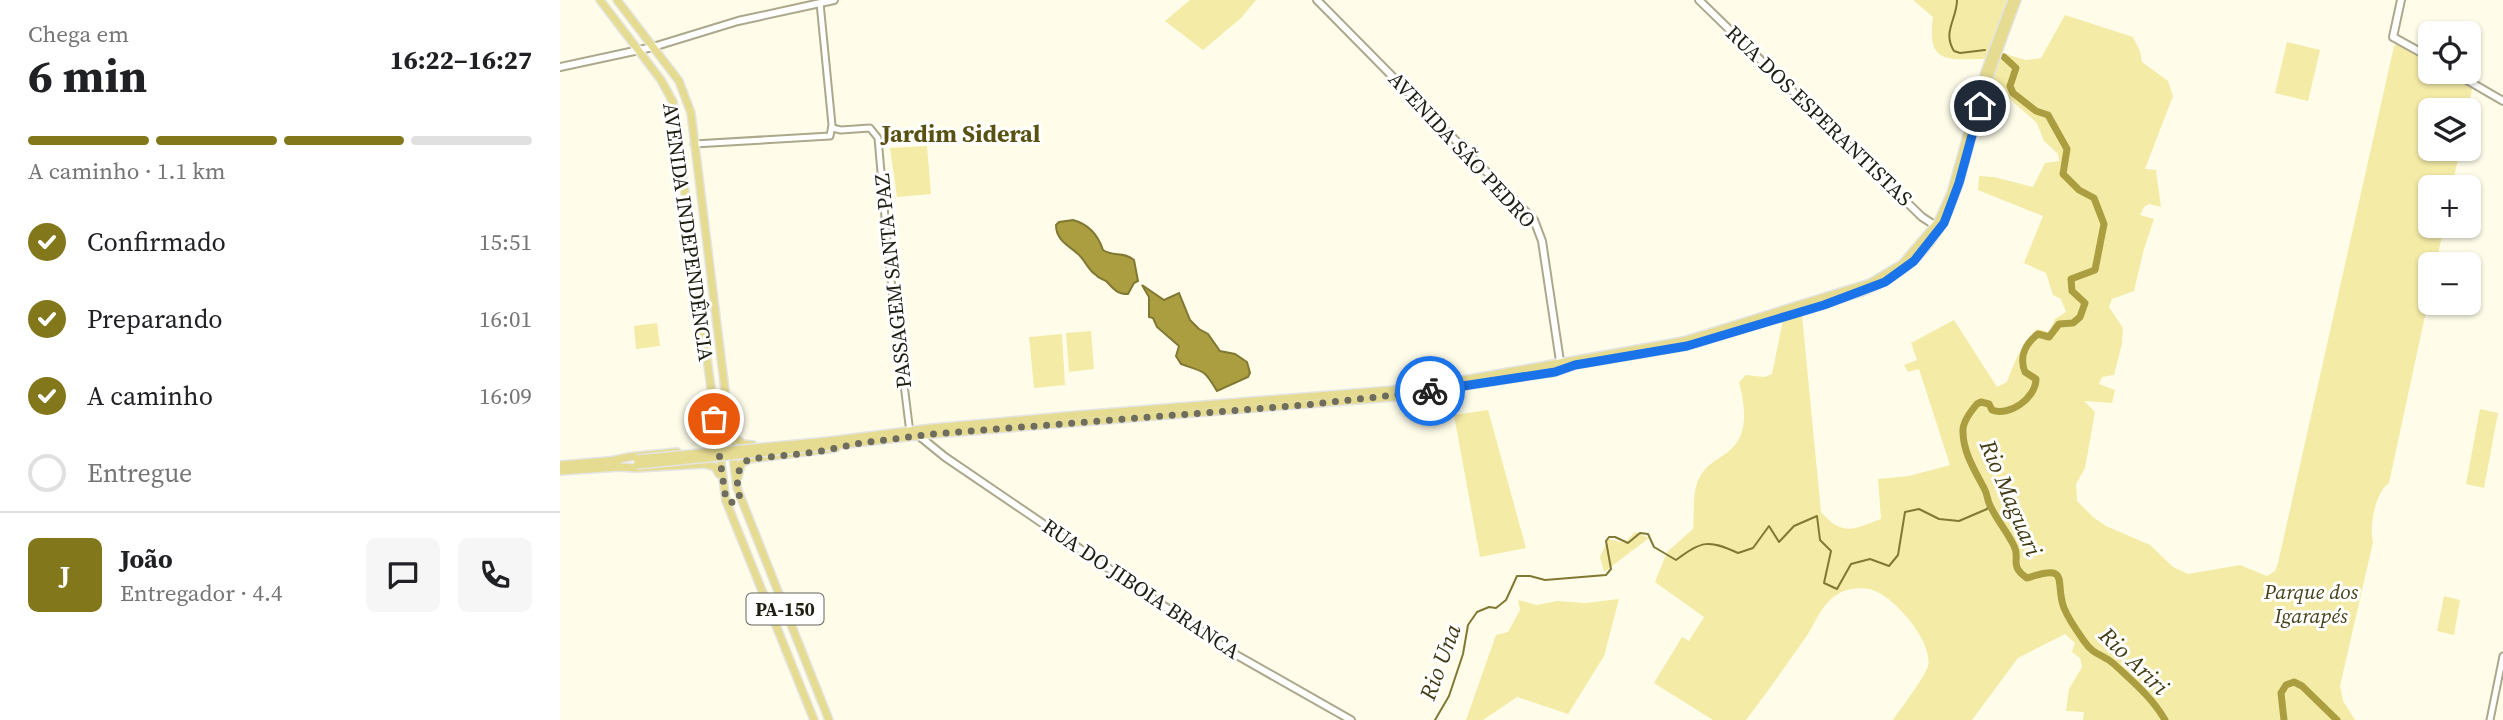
<!DOCTYPE html>
<html lang="pt">
<head>
<meta charset="utf-8">
<style>
	:root { --surface:#fff; --page:#f6f6f6; --text:#202124; --muted:#757577; --line:#e0e0e0; --accent:#83771b }
	body { margin:0; font-family:"Source Serif 4",serif; background:var(--page); color:var(--text); height:100vh; display:flex; flex-direction:column; font-size:26px; white-space:nowrap }
	* { box-sizing:border-box; margin:0 }
	p { font-size:23px; color:var(--muted) }
	.icon { flex:none; width:38px; height:38px; fill:none; stroke:currentColor; stroke-width:2; stroke-linecap:round; stroke-linejoin:round }
	.map { position:relative; flex:1; overflow:hidden }
	.side { display:flex; flex-direction:column; background:var(--surface); width:560px }
	.side>* { flex:none }
	.controls { position:absolute; left:1858px; top:21px; display:grid; gap:14px }
	.controls a { display:grid; place-items:center; width:63px; height:63px; border-radius:10px; background:var(--surface); box-shadow:0 2px 5px #0004; font-size:35px }
	.pin { position:absolute; display:grid; place-items:center; width:60px; height:60px; color:#fff; margin:-30px; border:4px solid #fff; border-radius:50%; box-shadow:0 2px 7px #0007 }
	.courier { position:absolute; display:grid; place-items:center; width:70px; height:70px; margin:-35px; border:5px solid #1a73e8; border-radius:50%; background:#fff; color:#222; box-shadow:0 2px 9px #0007 }
	.summary em { font-style:normal; font-weight:700 }
	.summary div { display:flex; flex-direction:column-reverse }
	.summary { display:flex; align-items:center; justify-content:space-between; height:119px; padding:0 28px }
	h1 { font-size:46px; font-weight:700; line-height:52px }
	.bar { display:grid; grid-template-columns:repeat(4,1fr); gap:10px 7px; align-content:center; height:84px; padding:0 28px }
	.bar i { height:9px; border-radius:5px; background:var(--line) }
	.bar .on { background:var(--accent) }
	.bar p { grid-column:span 4 }
	.line { display:flex; align-items:center; gap:18px; padding:0 28px; border-top:2px solid var(--line) }
	.line div { flex:1 }
	.round { display:grid; place-items:center; flex:none; width:74px; height:74px; border-radius:10px; background:var(--page) }
	ol { padding:0 28px; list-style:none }
	li { display:flex; align-items:center; gap:21px; height:77px }
	li p { margin-inline-start:auto }
	li .icon { padding:7px; border-radius:50%; background:var(--accent); color:#fff; stroke-width:4 }
	li:last-child { color:var(--muted) }
	li i { width:38px; height:38px; border:4px solid var(--line); border-radius:50% }
	main { display:flex; flex:1; min-height:0 }
	.map>svg:first-child { display:block }
</style>
</head>
<body>
<main>
<section class="side">
<div class="summary"><div><h1>6 min</h1><p>Chega em</p></div><em>16:22–16:27</em></div>
<div class="bar"><i class="on"></i><i class="on"></i><i class="on"></i><i></i><p>A caminho · 1.1 km</p></div>
<ol>
<li><svg class="icon" aria-label="check" viewBox="0 0 24 24"><path d="M5 12l5 5 9-10"/></svg>Confirmado<p>15:51</p></li>
<li><svg class="icon" aria-label="check" viewBox="0 0 24 24"><path d="M5 12l5 5 9-10"/></svg>Preparando<p>16:01</p></li>
<li><svg class="icon" aria-label="check" viewBox="0 0 24 24"><path d="M5 12l5 5 9-10"/></svg>A caminho<p>16:09</p></li>
<li><i></i>Entregue</li>
</ol>
<div class="line" style="height:126px"><b class="round" style="background:var(--accent);color:#fff">J</b><div><b>João</b><p>Entregador · 4.4</p></div><a class="round"><svg class="icon" aria-label="chat" viewBox="0 0 24 24"><path d="M4 5h16v11H9l-5 4z"/></svg></a><a class="round"><svg class="icon" aria-label="phone" viewBox="0 0 24 24"><path d="M5 4h4l2 5-3 2q2 4 5 5l2-3 5 2v4C11 20 4 13 5 4z"/></svg></a></div>
</section>
<div class="map">
<svg width="1943" height="720" viewBox="0 0 1943 720">
	<rect width="100%" height="100%" fill="#fffdea"/>
	<g fill="#f4eba7">
		<polygon points="630,0 696,0 681,18 643,50 605,21"/>
		<path d="M1353,0h94l-21,59c-37,0 -60,7 -53,-42z"/>
		<path d="M1505,15l68,22 7,14 2,11 26,19 5,15 -28,73 11,1 5,37 -12,-3 -5,3 -4,8 14,4 -10,30 -10,42 -22,8 -3,8 14,21 -1,16 -8,31 -12,2 -3,7 16,6 -3,13 -28,-2 11,11 -10,56 -9,16 1,17 16,16 13,9 44,19 23,22 15,7 52,-9 27,11 8,-5 3,-8 116,-517 4,-3 33,20v9h15l24,14 2,3 -4,21h-37v39h29l-8,38h-21v39h13l-8,38h-5v24l-42,195c-14,9 -20,44 -16,59l-33,144 3,15 12,19h-272l1,-8 -18,-1 3,-22 13,-22 -2,-9 -8,-6 3,-9 -10,-9 -47,24 -46,62h-79c7,-10 33,-45 35,-54 6,-24 -36,-73 -59,-77 -9,-2 -24,0 -31,5 -16,9 -22,28 -32,43 -20,28 -39,56 -60,83h-33l-59,-37 28,-46 7,4 15,-24 -49,-35 12,-30 26,-23c2,-18 -2,-38 8,-54 8,-14 23,-17 33,-29 15,-16 10,-45 5,-64l7,-7 19,2 7,-3 11,-54 19,-5 19,197c22,25 32,17 60,7l-3,-40 31,-3 41,-11 -31,-96 -11,3 -4,-7 13,-5 -6,-17 43,-23 43,67 10,-5c7,-19 15,-39 30,-53l12,3 6,-13 11,-7 -5,-13 -8,-4 -7,-22 -22,-10 19,-47 -65,-26 1,-14 15,1 39,10 12,-24 14,-2 -1,-7 -14,-13 -7,-18 -34,-30 -2,5 -11,-9 12,-36 24,7 15,-2z"/>
		<polygon points="1727,42 1760,50 1748,101 1715,93"/>
		<polygon points="367,146 371,194 337,197 330,148"/>
		<polygon points="97,323 100,346 76,349 74,326"/>
		<polygon points="531,331 534,369 509,372 506,333"/>
		<polygon points="502,334 505,385 474,388 469,337"/>
		<polygon points="1920,409 1938,413 1924,488 1906,484"/>
		<polygon points="928,410 966,548 920,557 894,415"/>
		<polygon points="1075,532 1089,538 1044,572 1040,557 1048,539 1065,543"/>
		<polygon points="1884,596 1900,600 1894,635 1877,631"/>
		<polygon points="1059,599 1044,656 1008,714 957,697 923,720 906,720 936,635 948,632 960,610 958,600 977,605 997,601 1025,603"/>
	</g>
	<g fill="#ab9e41" stroke="#817833" stroke-width="2">
		<path d="M513,220c15,4 25,15 30,30 10,7 21,1 31,10l4,21 -4,2 -6,11c-12,0 -15,-6 -22,-13 -2,-1 -9,-4 -10,-6 -8,-5 -11,-15 -18,-21 -10,-9 -22,-14 -22,-29l3,-3z"/>
		<path d="M582,285l22,15 15,-7 11,27 9,9 9,5 12,17 15,3 12,8 3,11 -2,4 -31,14c-14,-23 -12,-18 -36,-27l-5,-8 3,-10 -22,-19 -4,-9 -4,-1v-20z"/>
	</g>
	<g fill="none" stroke-linecap="round" stroke-linejoin="round">
		<g stroke="#817833" stroke-width="2">
			<path d="M1397,0c0,19 -15,32 -3,51l6,2 25,-3"/>
			<path d="M875,720l14,-24 14,-42 5,-29 9,-13 12,-5 7,1 10,-8 11,-24h13l15,4 61,-5 5,-6 -5,-28 3,-4h6l13,6 12,-10 8,1 6,13 22,13c26,-19 32,-21 62,-7l15,-5 16,-22 10,16 15,-16 23,-10 3,24 11,11 -7,32 13,6 14,-25 19,-5 19,7 9,-11 7,-43 14,-3 20,10 20,2 28,-12 2,-4"/>
		</g>
		<g stroke="#ab9e41" stroke-width="7">
			<path d="M1444,57l12,11 -6,18 3,7 23,18 12,4 19,34 -4,25 16,16 15,8 10,26 -9,46 -24,9 1,12 13,12 -5,14 -7,6 -14,1 -10,13 -11,-3c-13,10 -19,23 -13,38l11,7c0,19 -27,38 -44,31l-3,-6 -8,-2 -4,2c-6,7 -15,18 -14,28 0,20 12,39 21,56 3,5 3,10 5,15 6,15 18,28 25,43 7,13 -6,19 13,32 45,-15 27,4 37,30 5,12 13,23 20,33 10,15 19,13 30,23 18,17 38,33 51,56"/>
			<polyline points="1724,720 1721,693 1726,685 1734,682 1742,686 1777,720"/>
		</g>
		<defs>
			<g id="tertiary">
				<polyline points="272,128 281,130 310,128 318,138 329,263 350,433"/>
				<polyline points="134,144 270,136 272,125 260,3"/>
				<polyline points="1930,720 1943,656"/>
			</g>
			<g id="secondary">
				<polyline points="757,0 974,220 982,241 1001,368"/>
				<polyline points="1139,0 1362,217 1379,228"/>
				<polyline points="1841,0 1833,37 1871,58"/>
				<polyline points="0,67 93,47 178,21 274,0"/>
				<polyline points="1893,72 1943,101"/>
				<polyline points="358,435 385,457 673,653 791,720"/>
			</g>
			<g id="primary">
				<polyline points="40,0 101,80 113,102 166,501 254,720"/>
				<polyline points="57,0 119,81 131,113 177,488 269,720"/>
				<polyline points="170,434 183,444 193,445"/>
				<polyline points="269,441 372,428 506,416 833,390 903,380 1123,341 1310,283 1342,264 1378,222 1391,193 1425,72 1452,0"/>
				<path d="M270,446l103,-12 461,-37 161,-25 20,-7 112,-19 175,-54c90,-36 94,-103 118,-185 10,-36 24,-72 37,-107"/>
				<polyline points="55,460 68,457 117,452"/>
				<polyline points="0,465 59,460"/>
				<polyline points="57,467 77,468 145,464 155,467 159,474"/>
				<polyline points="0,471 59,467"/>
				<polyline points="178,477 181,464 190,459 276,448"/>
			</g>
		</defs>
		<use href="#tertiary" stroke="#aca88c" stroke-width="9"/>
		<use href="#secondary" stroke="#aca88c" stroke-width="10"/>
		<use href="#primary" stroke="#e4e4e3" stroke-width="10"/>
		<use href="#tertiary" stroke="#fff" stroke-width="5"/>
		<use href="#secondary" stroke="#fff" stroke-width="6"/>
		<use href="#primary" stroke="#e6dc91" stroke-width="7"/>
		<defs>
			<g id="primary-bridge">
				<polyline points="77,459 269,441"/>
				<polyline points="77,465 270,446"/>
			</g>
		</defs>
		<use href="#primary-bridge" stroke="#e4e4e3" stroke-width="10" stroke-linecap="butt"/>
		<use href="#primary-bridge" stroke="#e6dc91" stroke-width="7"/>
	</g>
	<g fill="none" stroke-linecap="round" stroke-linejoin="round">
		<path stroke="#6d6c5e" stroke-width="7" stroke-dasharray="0 12.6" d="M154,419l12,81 8,3 6,-5c-4,-14 -5,-32 10,-39l67,-7 44,-9 72,-9 372,-29 125,-14"/>
		<polyline stroke="#1a73e8" stroke-width="9" points="870,391 995,372 1015,365 1127,346 1264,305 1325,282 1354,261 1384,223 1399,183 1420,106"/>
	</g>
	<g text-anchor="middle" stroke-width="6" stroke-linejoin="round" paint-order="stroke">
		<rect fill="#fff" stroke="#62625a" stroke-width="2" x="186.5" y="593.5" width="77" height="31" rx="5"/>
		<g font-size="19" font-weight="bold" fill="#1f1e13">
			<text x="225" y="616">PA-150</text>
		</g>
		<g font-size="21" fill="#1f1e13" stroke="#fff">
			<text transform="translate(1259 116) rotate(44)" y="7">RUA DOS ESPERANTISTAS</text>
			<text transform="translate(902 150) rotate(47)" y="7">AVENIDA SÃO PEDRO</text>
			<text transform="translate(128 232) rotate(82)" y="7">AVENIDA INDEPENDÊNCIA</text>
			<text transform="translate(333 281) rotate(-96)" y="7">PASSAGEM SANTA PAZ</text>
			<text transform="translate(581 589) rotate(34)" y="7">RUA DO JIBOIA BRANCA</text>
		</g>
		<g font-size="21" font-style="italic" fill="#464119" stroke="#fff">
			<text x="1751" y="599">Parque dos<tspan x="1751" dy="24">Igarapés</tspan></text>
		</g>
		<g font-size="23" font-style="italic" fill="#403b13" stroke="#fff">
			<text transform="translate(1451 498) rotate(67)" y="8">Rio Maguari</text>
			<text transform="translate(1574 661) rotate(44)" y="8">Rio Ariri</text>
			<text transform="translate(880 662) rotate(-70)" y="8">Rio Una</text>
		</g>
		<g font-size="24" font-weight="bold" fill="#595112" stroke="#fff">
			<text x="401" y="142">Jardim Sideral</text>
		</g>
	</g>
</svg>
<div class="controls">
<a><svg class="icon" aria-label="locate" viewBox="0 0 24 24"><circle cx="12" cy="12" r="6"/><path d="M12 2v4M12 18v4M2 12h4M18 12h4"/></svg></a>
<a><svg class="icon" aria-label="layers" viewBox="0 0 24 24"><path d="M12 4l9 5-9 5-9-5zM3 14l9 5 9-5"/></svg></a>
<a>+</a>
<a>−</a>
</div>
<div class="pin" style="left:154px;top:419px;background:#ea580c"><svg class="icon" aria-label="bag" viewBox="0 0 24 24"><path d="M5 8h14l-1 12H6zM9 8a3 3 0 0 1 6 0"/></svg></div>
<div class="pin" style="left:1420px;top:106px;background:#1f2937"><svg class="icon" aria-label="home" viewBox="0 0 24 24"><path d="M3 11l9-7 9 7M6 9v11h12V9"/></svg></div>
<div class="courier" style="left:870px;top:391px"><svg class="icon" aria-label="bike" viewBox="0 0 24 24"><circle cx="6" cy="16" r="4"/><circle cx="18" cy="16" r="4"/><path d="M6 16l4-8h5l3 8M10 8l3 8H6M13 5h3"/></svg></div>
</div>
</main>
</body>
</html>
